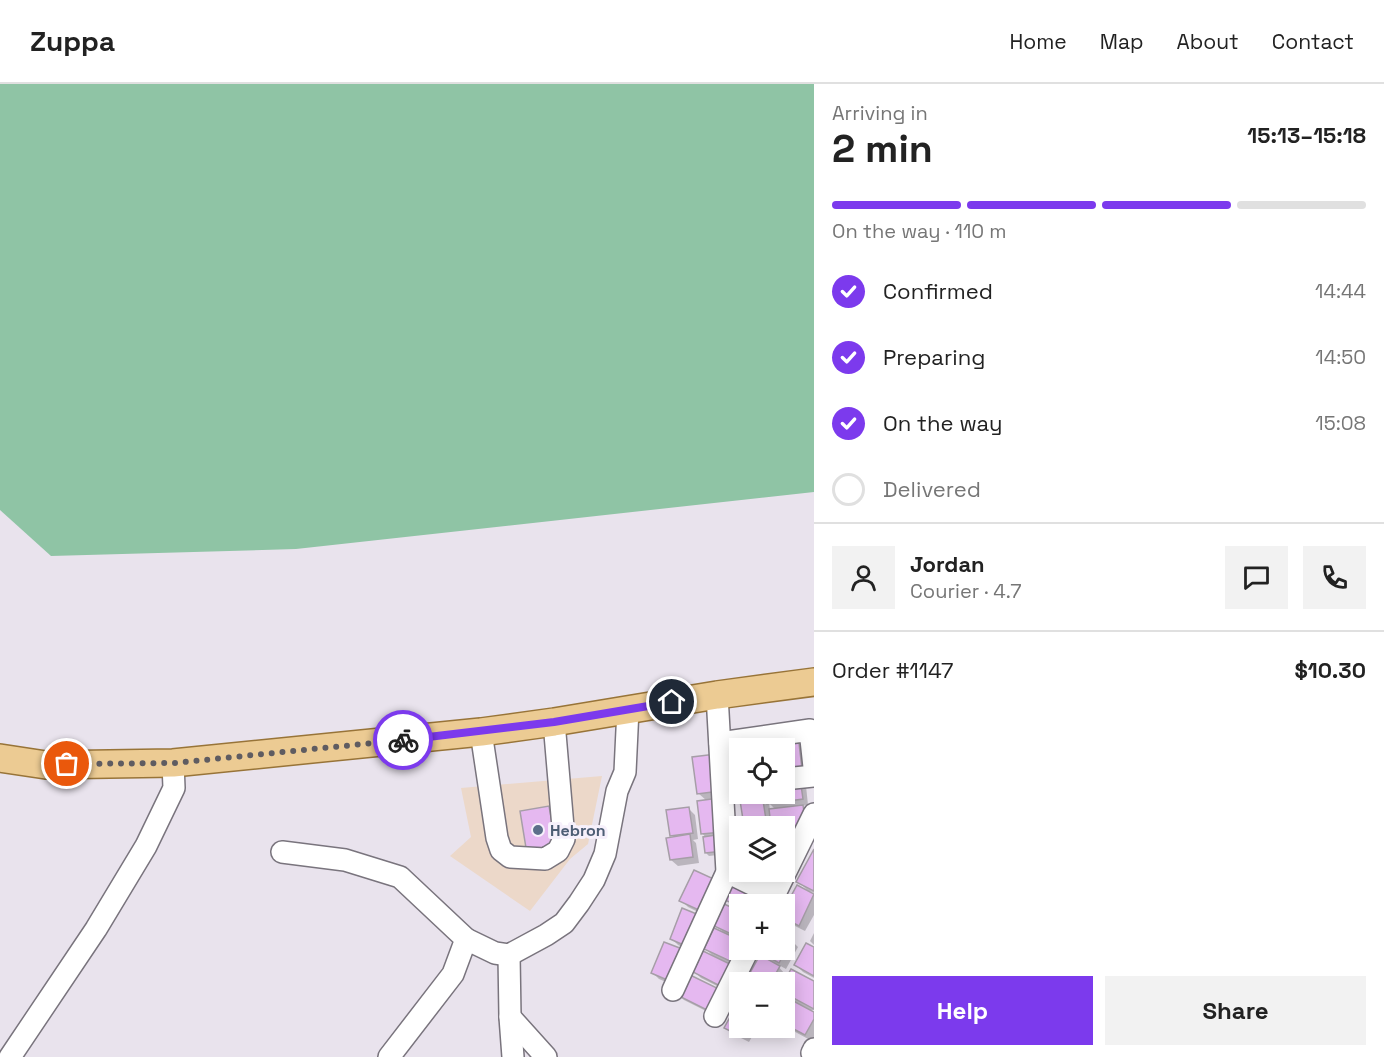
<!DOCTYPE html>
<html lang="en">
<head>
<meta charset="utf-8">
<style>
	:root { --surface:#fff; --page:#f2f2f2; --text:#222; --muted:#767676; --line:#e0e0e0; --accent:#7c3aed }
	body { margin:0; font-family:"Space Grotesk",sans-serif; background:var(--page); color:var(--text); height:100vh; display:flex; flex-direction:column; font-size:22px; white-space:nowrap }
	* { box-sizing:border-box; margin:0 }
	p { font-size:20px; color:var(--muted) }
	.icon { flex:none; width:33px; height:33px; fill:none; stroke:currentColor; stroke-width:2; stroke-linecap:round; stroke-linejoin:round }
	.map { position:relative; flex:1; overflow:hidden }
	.details { display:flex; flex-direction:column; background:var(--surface); width:570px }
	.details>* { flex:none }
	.tools { position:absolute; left:729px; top:654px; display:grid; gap:12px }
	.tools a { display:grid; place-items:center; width:66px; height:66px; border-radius:0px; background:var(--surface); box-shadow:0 3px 15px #0003; font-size:30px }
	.pin { position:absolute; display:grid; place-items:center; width:51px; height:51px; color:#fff; margin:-26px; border:3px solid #fff; border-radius:50%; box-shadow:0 2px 6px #0007 }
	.courier { position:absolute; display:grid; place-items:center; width:60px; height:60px; margin:-30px; border:4px solid #7c3aed; border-radius:50%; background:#fff; color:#222; box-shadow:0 2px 8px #0007 }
	.overview em { font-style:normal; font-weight:700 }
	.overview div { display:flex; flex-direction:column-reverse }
	.overview { display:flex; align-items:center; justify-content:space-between; height:102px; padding:0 18px }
	h1 { font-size:39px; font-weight:700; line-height:45px }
	.bar { display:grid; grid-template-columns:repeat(4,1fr); gap:9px 6px; align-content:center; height:72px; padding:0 18px }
	.bar i { height:8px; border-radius:4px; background:var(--line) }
	.bar .selected { background:var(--accent) }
	.bar p { grid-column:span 4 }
	.line { display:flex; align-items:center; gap:15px; padding:0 18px; border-top:2px solid var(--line) }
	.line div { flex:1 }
	.round { display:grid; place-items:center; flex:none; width:63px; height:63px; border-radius:0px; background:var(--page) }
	ol { padding:0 18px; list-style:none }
	li { display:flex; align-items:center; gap:18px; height:66px }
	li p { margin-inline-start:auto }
	li .icon { padding:6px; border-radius:50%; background:var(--accent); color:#fff; stroke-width:4 }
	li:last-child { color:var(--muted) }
	li i { width:33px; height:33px; border:3px solid var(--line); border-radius:50% }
	.button { display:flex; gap:12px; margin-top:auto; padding:12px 18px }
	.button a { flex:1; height:69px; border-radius:0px; background:var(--accent); color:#fff; font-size:24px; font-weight:700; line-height:69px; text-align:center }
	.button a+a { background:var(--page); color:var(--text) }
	header { display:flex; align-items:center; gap:36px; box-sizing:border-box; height:84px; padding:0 30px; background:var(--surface); border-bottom:2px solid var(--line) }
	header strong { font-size:28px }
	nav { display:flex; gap:33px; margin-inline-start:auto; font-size:21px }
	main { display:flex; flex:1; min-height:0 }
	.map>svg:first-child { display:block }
</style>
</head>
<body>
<header>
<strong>Zuppa</strong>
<nav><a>Home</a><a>Map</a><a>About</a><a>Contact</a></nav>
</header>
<main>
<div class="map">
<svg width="814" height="973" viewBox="0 0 814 973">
	<rect width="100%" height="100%" fill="#e9e3ed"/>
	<polygon fill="#ecd8c9" points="602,692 588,760 570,775 530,827 450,772 471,753 461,704"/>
	<polygon fill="#8fc4a5" points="0,0 814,0 814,408 296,465 51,472 0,426"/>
	<g fill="#0003" fill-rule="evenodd">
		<polygon points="799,660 805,667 808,691 784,664 778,664 778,663"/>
		<polygon points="694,674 725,723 726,770 709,772 706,769 706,754 702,749 707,717 698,709"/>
		<path d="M806,702l2,19 -6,1 7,7 3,20 -28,4v-11h-38l-5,-30 21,-2 6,6v-6h16zM769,719l7,7h-6z"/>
		<polygon points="688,724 695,731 698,755 693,756 696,759 699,779 678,782 671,776 675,754 671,751"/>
		<polygon points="814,768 814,809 810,807 814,812 814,831 805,847 789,839 784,834 784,828 809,808 798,797"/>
		<polygon points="763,788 784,788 787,803 769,793"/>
		<polygon points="715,797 708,833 688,823 681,816"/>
		<polygon points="726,816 773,820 740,820 740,826"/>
		<polygon points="683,826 693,868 678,861 672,855"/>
		<polygon points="740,829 739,884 728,879 729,908 701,894 695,888 716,875 706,865 725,850 716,841"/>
		<polygon points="814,849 814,861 810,857"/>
		<polygon points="791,856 798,863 786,885 775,879 785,890 781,898 747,898 760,873 772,879 761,868 763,866 784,866"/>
		<polygon points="814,865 814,894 803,888 796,881"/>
		<polygon points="653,889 684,890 718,933 684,916 677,910 680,904 659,895"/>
		<polygon points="814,899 814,926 811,926 814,929 814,953 812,957 784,942 784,914 793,917 784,909"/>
		<polygon points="726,943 740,944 757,944 749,958 733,950"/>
	</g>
	<g fill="#e5b8f0" stroke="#a69ea7" stroke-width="1.5">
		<polygon points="799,659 802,685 784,687 784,664 777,664 777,661"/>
		<polygon points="716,670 720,707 697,710 692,673"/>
		<polygon points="800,694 803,715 767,720 766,710 784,710 784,696"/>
		<polygon points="739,710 762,710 767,742 744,742"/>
		<polygon points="719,714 723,748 701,750 697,717"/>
		<polygon points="803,721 806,743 784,746 784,742 771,742 769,725"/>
		<polygon points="549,722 557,765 527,770 520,727"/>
		<polygon points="689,723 693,749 670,752 666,726"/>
		<polygon points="690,750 693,773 670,776 666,754"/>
		<polygon points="722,750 724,767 705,769 703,753"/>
		<polygon points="814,765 814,807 796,798"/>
		<polygon points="694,786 716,796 701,827 679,817"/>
		<polygon points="734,795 768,811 763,820 740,820 740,823 725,816"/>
		<polygon points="797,801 814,810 799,842 784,834 784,825"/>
		<polygon points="724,820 740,827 740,854 714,842"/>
		<polygon points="682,824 699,831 686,862 670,855"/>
		<polygon points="714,844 740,856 740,863 732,878 704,865"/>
		<polygon points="784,851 792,855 779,879 759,868 761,866 784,866"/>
		<polygon points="664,858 685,866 672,898 651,889"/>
		<polygon points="806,859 814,863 814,892 794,881"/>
		<polygon points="703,867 732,881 722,903 693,888"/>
		<polygon points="760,871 780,882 771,898 745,898"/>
		<polygon points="791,885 814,897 814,925 784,909 784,898"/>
		<polygon points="686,889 721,906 711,928 675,910"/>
		<polygon points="784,912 814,928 814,935 805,951 784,940"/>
		<polygon points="735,924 740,927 740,944 747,944 742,953 724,944"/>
	</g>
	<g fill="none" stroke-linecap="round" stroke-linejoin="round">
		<defs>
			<g id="minor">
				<polyline points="481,648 497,754 501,766 510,773 545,775 558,767 564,755 554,638"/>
				<polyline points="720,659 810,646 814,683"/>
				<polyline points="784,695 814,692"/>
				<polyline points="282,768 345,776 400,793 466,855 453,890 389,973"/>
				<polyline points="727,788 774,811"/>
				<polyline points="770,820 814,730"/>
				<polyline points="466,855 495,869 509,871 546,851 564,839 579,819 594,796 605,770 617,707 625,688 628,625"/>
				<polyline points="509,871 510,933 513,973"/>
				<polyline points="673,906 727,788 717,611"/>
				<polyline points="715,932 748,866"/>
				<polyline points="510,933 546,973"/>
				<polyline points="812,969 814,965"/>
				<polyline points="10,973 96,845 146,762 174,704 173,679"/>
			</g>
			<polyline id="major" points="0,674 46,681 173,679 481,648 554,638 717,611 814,598"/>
		</defs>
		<use href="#minor" stroke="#79747d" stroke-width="24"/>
		<use href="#major" stroke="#987438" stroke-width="30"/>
		<use href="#minor" stroke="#fff" stroke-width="21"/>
		<use href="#major" stroke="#eccb93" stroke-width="27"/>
	</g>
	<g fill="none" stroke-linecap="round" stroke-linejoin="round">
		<polyline stroke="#5f5c61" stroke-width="6" stroke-dasharray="0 10.8" points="67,680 174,679 403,656"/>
		<polyline stroke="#7c3aed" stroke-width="8" points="403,656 554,638 672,618"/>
	</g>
	<circle fill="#5c6f8a" stroke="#f6f0fb" stroke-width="2" cx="538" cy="746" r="6"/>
	<g text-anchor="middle" stroke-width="6" stroke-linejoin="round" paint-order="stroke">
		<g font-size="16" font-weight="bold" fill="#4e5e75" stroke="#f6f0fb" text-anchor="start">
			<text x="550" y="752">Hebron</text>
		</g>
	</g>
</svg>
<div class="tools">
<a><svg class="icon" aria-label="locate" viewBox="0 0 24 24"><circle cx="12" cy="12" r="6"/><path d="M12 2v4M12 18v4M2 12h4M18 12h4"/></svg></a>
<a><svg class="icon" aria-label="layers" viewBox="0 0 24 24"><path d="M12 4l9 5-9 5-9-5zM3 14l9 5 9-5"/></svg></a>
<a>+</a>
<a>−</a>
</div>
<div class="pin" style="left:67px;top:680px;background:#ea580c"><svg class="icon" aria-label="bag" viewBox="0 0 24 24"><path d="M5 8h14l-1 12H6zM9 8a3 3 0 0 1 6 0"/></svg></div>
<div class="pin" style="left:672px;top:618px;background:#1f2937"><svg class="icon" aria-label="home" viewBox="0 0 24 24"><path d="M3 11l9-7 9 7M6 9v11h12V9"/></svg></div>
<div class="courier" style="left:403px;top:656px"><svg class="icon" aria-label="bike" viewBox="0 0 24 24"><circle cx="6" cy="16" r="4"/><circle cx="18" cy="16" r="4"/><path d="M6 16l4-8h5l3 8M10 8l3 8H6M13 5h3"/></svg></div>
</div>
<section class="details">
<div class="overview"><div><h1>2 min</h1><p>Arriving in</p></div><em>15:13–15:18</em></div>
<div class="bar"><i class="selected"></i><i class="selected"></i><i class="selected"></i><i></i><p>On the way · 110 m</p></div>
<ol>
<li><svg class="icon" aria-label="check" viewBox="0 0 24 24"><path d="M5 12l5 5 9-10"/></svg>Confirmed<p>14:44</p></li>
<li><svg class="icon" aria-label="check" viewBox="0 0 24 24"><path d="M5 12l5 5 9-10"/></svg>Preparing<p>14:50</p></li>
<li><svg class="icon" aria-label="check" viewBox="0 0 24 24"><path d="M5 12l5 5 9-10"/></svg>On the way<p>15:08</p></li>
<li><i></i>Delivered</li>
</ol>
<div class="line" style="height:108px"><a class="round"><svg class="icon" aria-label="person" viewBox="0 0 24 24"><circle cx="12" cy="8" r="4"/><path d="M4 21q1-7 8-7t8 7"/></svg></a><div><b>Jordan</b><p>Courier · 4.7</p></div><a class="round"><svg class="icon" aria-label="chat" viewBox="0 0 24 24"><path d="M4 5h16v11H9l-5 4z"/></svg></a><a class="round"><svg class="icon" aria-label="phone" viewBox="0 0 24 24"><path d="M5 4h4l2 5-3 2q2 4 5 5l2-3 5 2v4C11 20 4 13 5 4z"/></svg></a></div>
<div class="line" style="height:78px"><div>Order #1147</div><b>$10.30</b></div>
<div class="button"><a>Help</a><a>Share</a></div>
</section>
</main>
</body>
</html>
